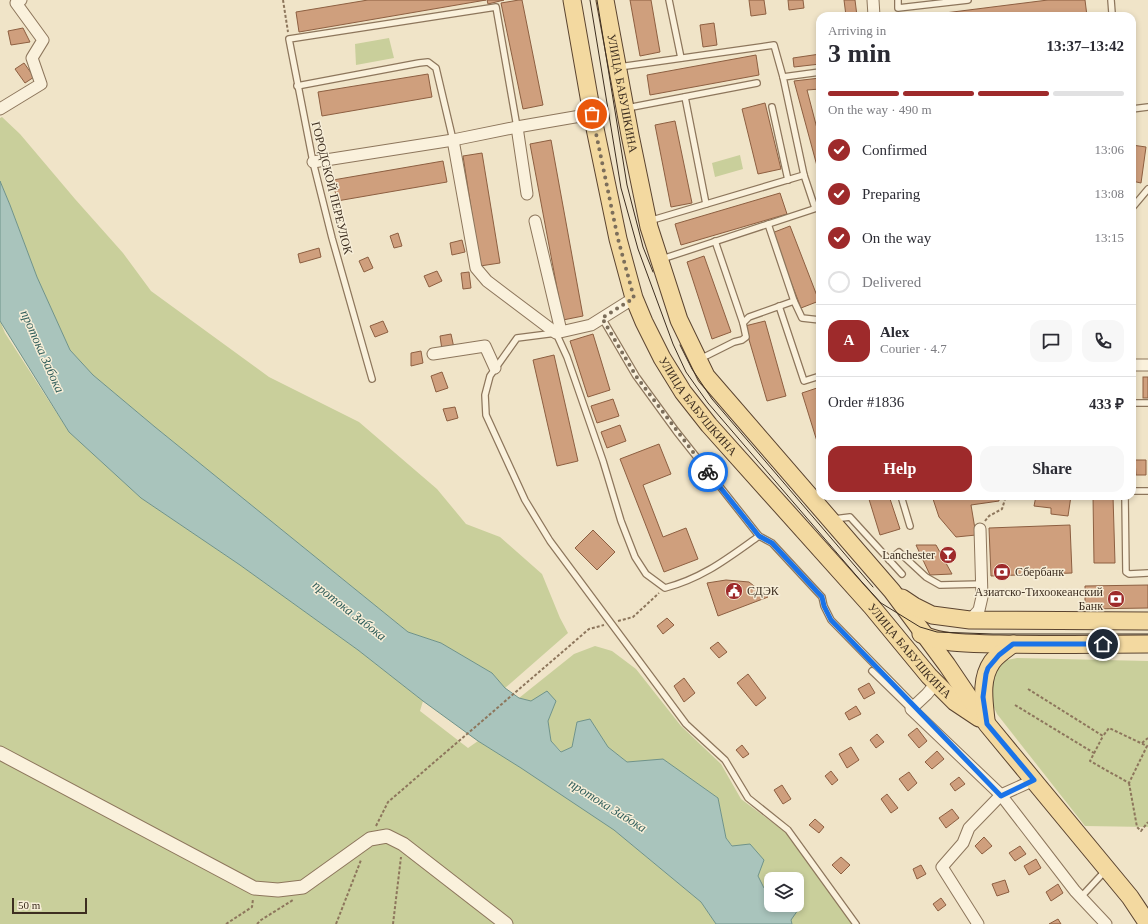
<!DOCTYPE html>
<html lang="en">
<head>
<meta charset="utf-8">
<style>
	:root { --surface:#fff; --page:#f7f7f7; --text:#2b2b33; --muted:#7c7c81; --line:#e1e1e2; --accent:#9e2a2b }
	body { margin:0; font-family:Georgia,serif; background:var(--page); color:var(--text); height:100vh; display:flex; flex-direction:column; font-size:15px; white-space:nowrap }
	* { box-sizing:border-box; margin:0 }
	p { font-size:13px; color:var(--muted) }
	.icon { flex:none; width:22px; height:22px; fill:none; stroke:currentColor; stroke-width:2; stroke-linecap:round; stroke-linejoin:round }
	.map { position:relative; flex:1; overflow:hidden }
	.details { position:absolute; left:816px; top:12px; width:320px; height:488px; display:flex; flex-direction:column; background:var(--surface); border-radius:12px; box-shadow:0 2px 6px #0003 }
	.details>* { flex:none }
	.fabs { position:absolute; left:764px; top:872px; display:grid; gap:8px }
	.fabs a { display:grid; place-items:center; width:40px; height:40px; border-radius:8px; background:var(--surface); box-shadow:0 2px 6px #0003; font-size:20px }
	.scale { position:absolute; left:12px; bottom:10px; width:75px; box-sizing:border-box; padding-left:4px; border:2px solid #3d2e20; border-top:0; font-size:11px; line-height:14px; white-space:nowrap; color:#3d2e20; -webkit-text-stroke:3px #f7eed8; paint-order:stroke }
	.pin { position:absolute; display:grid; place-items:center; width:34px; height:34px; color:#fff; margin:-17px; border:2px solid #fff; border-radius:50%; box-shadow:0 1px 4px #0007 }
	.courier { position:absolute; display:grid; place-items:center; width:40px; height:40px; margin:-20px; border:3px solid #1a73e8; border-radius:50%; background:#fff; color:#222; box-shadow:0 1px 5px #0007 }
	.headline em { font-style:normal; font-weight:700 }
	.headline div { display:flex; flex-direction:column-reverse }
	.headline { display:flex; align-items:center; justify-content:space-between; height:68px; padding:0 12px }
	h1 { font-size:26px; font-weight:700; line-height:30px }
	.bar { display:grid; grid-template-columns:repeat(4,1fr); gap:6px 4px; align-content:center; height:48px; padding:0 12px }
	.bar i { height:5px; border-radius:3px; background:var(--line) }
	.bar .selected { background:var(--accent) }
	.bar p { grid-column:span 4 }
	.line { display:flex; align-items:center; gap:10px; padding:0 12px; border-top:1px solid var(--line) }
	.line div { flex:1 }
	.round { display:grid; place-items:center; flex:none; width:42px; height:42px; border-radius:12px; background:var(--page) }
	ol { padding:0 12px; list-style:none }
	li { display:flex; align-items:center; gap:12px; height:44px }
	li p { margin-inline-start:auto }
	li .icon { padding:4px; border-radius:50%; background:var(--accent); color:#fff; stroke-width:4 }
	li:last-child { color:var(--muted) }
	li i { width:22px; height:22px; border:2px solid var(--line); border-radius:50% }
	.primary-button { display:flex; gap:8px; margin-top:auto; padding:8px 12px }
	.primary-button a { flex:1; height:46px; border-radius:12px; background:var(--accent); color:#fff; font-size:16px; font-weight:700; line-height:46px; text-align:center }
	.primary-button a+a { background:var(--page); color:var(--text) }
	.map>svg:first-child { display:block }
</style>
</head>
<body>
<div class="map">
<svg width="1148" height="924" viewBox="0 0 1148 924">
	<rect width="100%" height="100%" fill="#f0e4c8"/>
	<g fill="#c9cf9b">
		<polygon points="389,38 394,58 356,65 355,44"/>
		<polygon points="2,117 20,134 75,199 123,253 151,291 269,377 359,422 437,489 466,524 500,537 542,574 560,618 568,633 505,688 492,673 441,643 408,632 155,427 93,375 70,350 37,277 10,205 0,181 0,118"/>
		<polygon points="740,155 743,169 715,177 712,163"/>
		<polygon points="0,321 5,333 69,432 141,498 240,565 358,650 423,701 420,711 468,748 478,741 521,768 614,830 701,902 716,924 0,924"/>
		<polygon points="595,646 612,651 636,669 681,726 721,764 741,799 788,834 853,924 792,924 790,920 800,907 797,900 797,879 771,879 771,889 764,888 758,876 726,838 718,798 663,760 627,762 608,747 590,720 577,722 572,747 562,752 551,741 548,721 556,701 531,701 519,698 574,654"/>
		<polygon points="1017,658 1148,661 1148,827 1085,826 997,714 990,699 992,673 1002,661"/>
	</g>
	<polygon fill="#a9c4bc" stroke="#6f938a" points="0,181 10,205 37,277 70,350 93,375 155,427 408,632 441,643 492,673 505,688 519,698 531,701 547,691 556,701 548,721 551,741 561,752 572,747 577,722 590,719 608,747 627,762 663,759 718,798 726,838 732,846 750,844 764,860 758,876 764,888 771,889 771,905 797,905 797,900 800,907 791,920 792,924 716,924 701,902 614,830 521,768 478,741 423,701 358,650 240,565 141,498 69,432 0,321"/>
	<g fill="#cf9f7d" stroke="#8d5f41">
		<polygon points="368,0 486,0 299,32 296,12"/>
		<polygon points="487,0 504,0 488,4"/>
		<polygon points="519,0 522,0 543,105 523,109 501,3"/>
		<polygon points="630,0 651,0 660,52 640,56"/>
		<polygon points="749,0 764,0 766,14 751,16"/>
		<polygon points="788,0 803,0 804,8 789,10"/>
		<polygon points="844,0 855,0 857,16 846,16"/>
		<polygon points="1048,0 1085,0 1087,16 921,16"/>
		<polygon points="714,23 717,45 703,47 700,25"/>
		<polygon points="23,28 30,42 11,45 8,31"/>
		<polygon points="820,54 820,64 794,67 793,58"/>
		<polygon points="756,55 759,75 650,95 647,75"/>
		<polygon points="24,63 34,77 25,83 15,69"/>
		<polygon points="1132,63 1135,90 1132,90"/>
		<polygon points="428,74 432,97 322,116 318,92"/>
		<polygon points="820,78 820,89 807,90 820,140 820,177 794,81"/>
		<polygon points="765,103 781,169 758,174 742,109"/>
		<polygon points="675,121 692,203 671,207 655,125"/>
		<polygon points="551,140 583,316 563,320 530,144"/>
		<polygon points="1132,145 1146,147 1141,183 1132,181"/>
		<polygon points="482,153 500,263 480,266 463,156"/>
		<polygon points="443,161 447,182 337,201 333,180"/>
		<polygon points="780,193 787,214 681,245 675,224"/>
		<polygon points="790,226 819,301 801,308 772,233"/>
		<polygon points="398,233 402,246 394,248 390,236"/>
		<polygon points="462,240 465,252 452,255 450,243"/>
		<polygon points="319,248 321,257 300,263 298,254"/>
		<polygon points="704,256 731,332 712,339 687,262"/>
		<polygon points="368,257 373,268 364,272 359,261"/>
		<polygon points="437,271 442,281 429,287 424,276"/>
		<polygon points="469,272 471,288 463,289 461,273"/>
		<polygon points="383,321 388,332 375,337 370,326"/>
		<polygon points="765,321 786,396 767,401 745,326"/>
		<polygon points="451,334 454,348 442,350 440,336"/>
		<polygon points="593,334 610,390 588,397 570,341"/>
		<polygon points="421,351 423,363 411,366 411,353"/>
		<polygon points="554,355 578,461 557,466 533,360"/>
		<polygon points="442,372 448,388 436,392 431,376"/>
		<rect x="1143" y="377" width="5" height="21"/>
		<polygon points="820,387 820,451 802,393"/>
		<polygon points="613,399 619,416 597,423 591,406"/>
		<polygon points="455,407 458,418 447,421 443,409"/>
		<polygon points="620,425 626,441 607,448 601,432"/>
		<polygon points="659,444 671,474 643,485 663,537 686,528 698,559 664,572 620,459"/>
		<polygon points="1135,460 1146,460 1146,475 1136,475"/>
		<polygon points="868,496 889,496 900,529 880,535"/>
		<polygon points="932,496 999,496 999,501 971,505 976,535 956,537 939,517"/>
		<polygon points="1034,496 1071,496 1068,516 1051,514 1051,508 1034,506 1036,496"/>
		<polygon points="1093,496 1113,496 1115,563 1094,563"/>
		<polygon points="1070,525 1072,573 991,576 989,528"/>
		<polygon points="593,530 615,552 597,570 575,548"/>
		<polygon points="916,545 936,545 952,574 930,575"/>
		<polygon points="726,580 749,582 768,597 718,616 707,583"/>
		<polygon points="1148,585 1148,608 1085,609 1085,586"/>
		<polygon points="667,618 674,625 663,634 657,626"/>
		<polygon points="718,642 727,652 719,658 710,648"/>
		<polygon points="748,674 766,698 756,706 737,683"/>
		<polygon points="684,678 695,693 684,702 674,686"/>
		<polygon points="869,683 875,693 864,699 858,689"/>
		<polygon points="856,706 861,714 849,720 845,713"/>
		<polygon points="917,728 927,741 919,748 908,735"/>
		<polygon points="877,734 884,742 876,748 870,740"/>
		<polygon points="742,745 749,754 743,758 736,750"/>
		<polygon points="851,747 859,760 847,768 839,754"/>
		<polygon points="937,751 944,759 932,769 925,762"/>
		<polygon points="831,771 838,780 832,785 825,776"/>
		<polygon points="909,772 917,783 908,791 899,779"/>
		<polygon points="959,777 965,784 955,791 950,784"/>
		<polygon points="782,785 791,799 783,804 774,790"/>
		<polygon points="887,794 898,808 891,813 881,799"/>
		<polygon points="952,809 959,818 946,828 939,818"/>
		<polygon points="815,819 824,827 819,833 809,825"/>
		<polygon points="984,837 992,846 982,854 975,846"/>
		<polygon points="1020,846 1026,854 1015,861 1009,853"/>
		<polygon points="841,857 850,865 841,874 832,865"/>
		<polygon points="1036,859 1041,868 1029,875 1024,866"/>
		<polygon points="921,865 926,874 917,879 913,869"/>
		<polygon points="1005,880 1009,892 997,896 992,884"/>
		<polygon points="1058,884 1063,893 1051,901 1046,892"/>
		<polygon points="941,898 946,905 938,911 933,904"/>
		<polygon points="1058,919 1061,924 1049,924"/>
	</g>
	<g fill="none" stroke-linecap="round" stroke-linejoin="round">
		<defs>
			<g id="service">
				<polyline points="669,0 681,58"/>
				<polyline points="898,0 898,8 968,0"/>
				<polyline points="1111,0 1112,13"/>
				<polyline points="619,67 774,45 783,77"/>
				<polyline points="297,86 419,63 428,62 436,68 453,140"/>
				<polyline points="685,97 706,204"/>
				<polyline points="772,107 788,180"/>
				<polyline points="627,108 757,83"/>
				<polyline points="1132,109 1148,107"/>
				<polyline points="815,208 804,175 783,77 820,72"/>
				<polyline points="1132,208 1148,189"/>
				<polyline points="649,221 804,175"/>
				<polyline points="768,224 794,301 802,318 820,320"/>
				<polyline points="715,241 743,323"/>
				<polyline points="662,259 820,207"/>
				<polyline points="779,306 804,381 820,376"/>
				<polyline points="602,318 636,376 676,431 759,536 772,543 822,597 824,606 831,620 916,707"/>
				<polyline points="700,359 734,342 742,340 746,337 743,323 749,317 794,301"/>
				<polyline points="372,379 332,238 313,162 289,39 496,7 517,127"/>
				<polyline points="1132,403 1148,403"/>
				<polyline points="1132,491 1148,491"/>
				<polyline points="901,496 910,526"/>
				<polyline points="1125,496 1126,572 1129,574 1148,573"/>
				<polyline points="834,519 850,517 902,574"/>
				<path d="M759,536c-31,22 -56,42 -94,52l-19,-14 -11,-17 -14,-36 -18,-60 -36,-104 -11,-24 -39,5 -27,38 -5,19 1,20 39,85 25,41 136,183 39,36 23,38 40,32 68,94"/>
				<polyline points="889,560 899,552 926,577 940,585 982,584"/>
				<polyline points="911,709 872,671 912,709"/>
				<polyline points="1081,897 1105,871"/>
			</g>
			<g id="minor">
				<polyline points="873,0 874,16"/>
				<polyline points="0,109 41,84 32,58 43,40 16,3 21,0"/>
				<polyline points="517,127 527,194"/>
				<polyline points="453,140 476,268 487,281 556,333 591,325 634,298"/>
				<polyline points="313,162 453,140 517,127 592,114"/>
				<polyline points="535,221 561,331"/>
				<polyline points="433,354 485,346 495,368"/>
				<polyline points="1132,365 1148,365"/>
				<polyline points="970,620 979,610 982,597 980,529"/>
				<polyline points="936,683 927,694 911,709 1001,795 1075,891 1106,924"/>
				<polyline points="978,924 942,867 963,843 969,828 1001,795 1034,780"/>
			</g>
			<polyline id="tertiary" points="0,753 254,888 278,890 303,887 370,839 387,836 403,844 506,924"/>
			<g id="primary">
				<path id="s1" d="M572,0l20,114 26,125 16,59 10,24 18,36 21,34 26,33 163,182 57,69 26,26 24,16"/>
				<path id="s2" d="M605,0l25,135 19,92 30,93 27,56 186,215 55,74 40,59 143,173 18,27"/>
				<polyline points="902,598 914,606 932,615 970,620 1148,621"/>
				<path d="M921,634c24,11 52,9 78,10 50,1 99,0 149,0"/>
				<path d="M986,720c-2,-19 -6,-41 6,-58 5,-7 13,-12 21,-18"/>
			</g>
		</defs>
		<use href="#service" stroke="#8d765c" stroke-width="8"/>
		<use href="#minor" stroke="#8d765c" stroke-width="13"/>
		<use href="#tertiary" stroke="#8d765c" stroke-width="15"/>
		<use href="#primary" stroke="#5b4430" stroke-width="19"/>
		<g stroke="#8d765c" stroke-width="2" stroke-dasharray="3 2" stroke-linecap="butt">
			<polyline points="283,0 288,32"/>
			<polyline points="985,521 989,516 1002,509 1006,496"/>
			<polyline points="618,621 633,617 659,593"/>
			<polyline points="1028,689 1103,736 1109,728 1147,746 1129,783 1090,761 1103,736"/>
			<polyline points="1015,705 1094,753"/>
			<polyline points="1142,743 1148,738"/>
			<polyline points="1129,783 1137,827 1141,831 1148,822"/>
			<polyline points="376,826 388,802 589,629 604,625"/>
			<polyline points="226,924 252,907 253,899"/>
			<polyline points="257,924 261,920 293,900 294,899"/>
			<polyline points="336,924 361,860"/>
			<polyline points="393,924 401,857"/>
		</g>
		<use href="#service" stroke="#faf1dc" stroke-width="5.5"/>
		<use href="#minor" stroke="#faf1dc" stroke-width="11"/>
		<use href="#tertiary" stroke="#faf1dc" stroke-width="13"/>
		<use href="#primary" stroke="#f3d9a0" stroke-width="17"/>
		<g stroke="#3d2e20" stroke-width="1">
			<polyline points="590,0 621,188 638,249 673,344 686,372 708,403 861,581 881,603 920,627 937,632 993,634 1148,634"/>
			<polyline points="597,0 627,185 643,247 653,272"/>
			<polyline points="680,345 692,369 712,399 873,587"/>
		</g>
	</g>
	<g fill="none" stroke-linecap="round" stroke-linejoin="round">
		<polyline stroke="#7c6e5b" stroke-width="4" stroke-dasharray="0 7.2" points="592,114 618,239 634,298 602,318 636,376 708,472"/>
		<polyline stroke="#1a73e8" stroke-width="5" points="708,472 759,536 772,543 822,597 824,606 831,620 1001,796 1034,780 987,724 983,697 986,674 988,668 999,655 1013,644 1103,644"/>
	</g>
	<defs>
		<symbol id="bar-disc" viewBox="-11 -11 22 22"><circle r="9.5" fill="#9e2a2b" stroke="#f7eed8"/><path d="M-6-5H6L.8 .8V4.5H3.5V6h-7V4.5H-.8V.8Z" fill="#fff"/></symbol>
		<symbol id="bank-disc" viewBox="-11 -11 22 22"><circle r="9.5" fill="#9e2a2b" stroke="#f7eed8"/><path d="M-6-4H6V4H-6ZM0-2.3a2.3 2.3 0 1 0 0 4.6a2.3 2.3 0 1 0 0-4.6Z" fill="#fff"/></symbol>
		<symbol id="civic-disc" viewBox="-11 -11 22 22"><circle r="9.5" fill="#9e2a2b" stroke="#f7eed8"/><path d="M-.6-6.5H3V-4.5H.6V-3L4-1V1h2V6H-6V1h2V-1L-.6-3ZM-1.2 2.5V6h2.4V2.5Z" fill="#fff"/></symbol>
	</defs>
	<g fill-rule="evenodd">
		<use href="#bar-disc" x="938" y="545" width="20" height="20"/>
		<use href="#bank-disc" x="992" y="562" width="20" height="20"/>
		<use href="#civic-disc" x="724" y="581" width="20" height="20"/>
		<use href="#bank-disc" x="1106" y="589" width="20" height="20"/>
	</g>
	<g text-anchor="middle" stroke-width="3" stroke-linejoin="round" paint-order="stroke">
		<g font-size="12" fill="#3d2e20" stroke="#f7eed8">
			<text dy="4" stroke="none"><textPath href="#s2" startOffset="95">УЛИЦА БАБУШКИНА</textPath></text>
			<text transform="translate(332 188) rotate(76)" y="4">ГОРОДСКОЙ ПЕРЕУЛОК</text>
			<text dy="4" stroke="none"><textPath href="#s1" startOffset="431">УЛИЦА БАБУШКИНА</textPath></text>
			<text dy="4" stroke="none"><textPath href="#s1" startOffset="755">УЛИЦА БАБУШКИНА</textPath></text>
		</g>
		<g font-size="12" fill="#3d2e20" stroke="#f7eed8" text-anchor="end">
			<text x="935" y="559">Lanchester</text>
			<text x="1015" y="576" text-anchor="start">Сбербанк</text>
			<text x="747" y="595" text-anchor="start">СДЭК</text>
			<text x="1103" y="596">Азиатско-Тихоокеанский<tspan x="1103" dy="14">Банк</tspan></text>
		</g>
		<g font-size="13" font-style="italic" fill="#2f5d5a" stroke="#f7eed8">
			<text transform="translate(43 351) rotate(66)" y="5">протока Забока</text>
			<text transform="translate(350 610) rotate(38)" y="5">протока Забока</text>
			<text transform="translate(608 805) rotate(32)" y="5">протока Забока</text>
		</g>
	</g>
</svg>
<div class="fabs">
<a><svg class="icon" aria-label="layers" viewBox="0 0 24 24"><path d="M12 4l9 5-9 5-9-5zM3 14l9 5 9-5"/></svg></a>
</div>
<div class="scale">50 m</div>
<div class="pin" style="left:592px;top:114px;background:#ea580c"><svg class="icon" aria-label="bag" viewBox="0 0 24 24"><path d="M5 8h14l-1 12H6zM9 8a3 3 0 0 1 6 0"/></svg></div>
<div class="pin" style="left:1103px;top:644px;background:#1f2937"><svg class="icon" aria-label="home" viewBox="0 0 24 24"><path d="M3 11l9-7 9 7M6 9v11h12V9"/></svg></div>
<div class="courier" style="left:708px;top:472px"><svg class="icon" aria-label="bike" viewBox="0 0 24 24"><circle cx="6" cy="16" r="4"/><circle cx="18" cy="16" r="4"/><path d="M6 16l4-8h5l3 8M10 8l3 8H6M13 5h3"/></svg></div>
<section class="details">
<div class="headline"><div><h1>3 min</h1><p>Arriving in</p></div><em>13:37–13:42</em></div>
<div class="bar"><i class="selected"></i><i class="selected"></i><i class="selected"></i><i></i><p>On the way · 490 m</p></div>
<ol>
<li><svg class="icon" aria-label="check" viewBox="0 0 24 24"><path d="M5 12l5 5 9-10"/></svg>Confirmed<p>13:06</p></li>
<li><svg class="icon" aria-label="check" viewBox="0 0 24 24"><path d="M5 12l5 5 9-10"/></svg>Preparing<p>13:08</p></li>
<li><svg class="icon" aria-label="check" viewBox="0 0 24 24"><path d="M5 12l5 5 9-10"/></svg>On the way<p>13:15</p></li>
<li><i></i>Delivered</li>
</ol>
<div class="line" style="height:72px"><b class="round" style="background:var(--accent);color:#fff">A</b><div><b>Alex</b><p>Courier · 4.7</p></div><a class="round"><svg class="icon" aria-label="chat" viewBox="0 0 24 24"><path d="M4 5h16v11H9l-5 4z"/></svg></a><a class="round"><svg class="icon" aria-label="phone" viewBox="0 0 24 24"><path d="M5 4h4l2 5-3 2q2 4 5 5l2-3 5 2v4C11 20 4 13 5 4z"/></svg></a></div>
<div class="line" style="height:52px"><div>Order #1836</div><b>433 ₽</b></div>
<div class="primary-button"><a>Help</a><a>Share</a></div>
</section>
</div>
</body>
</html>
